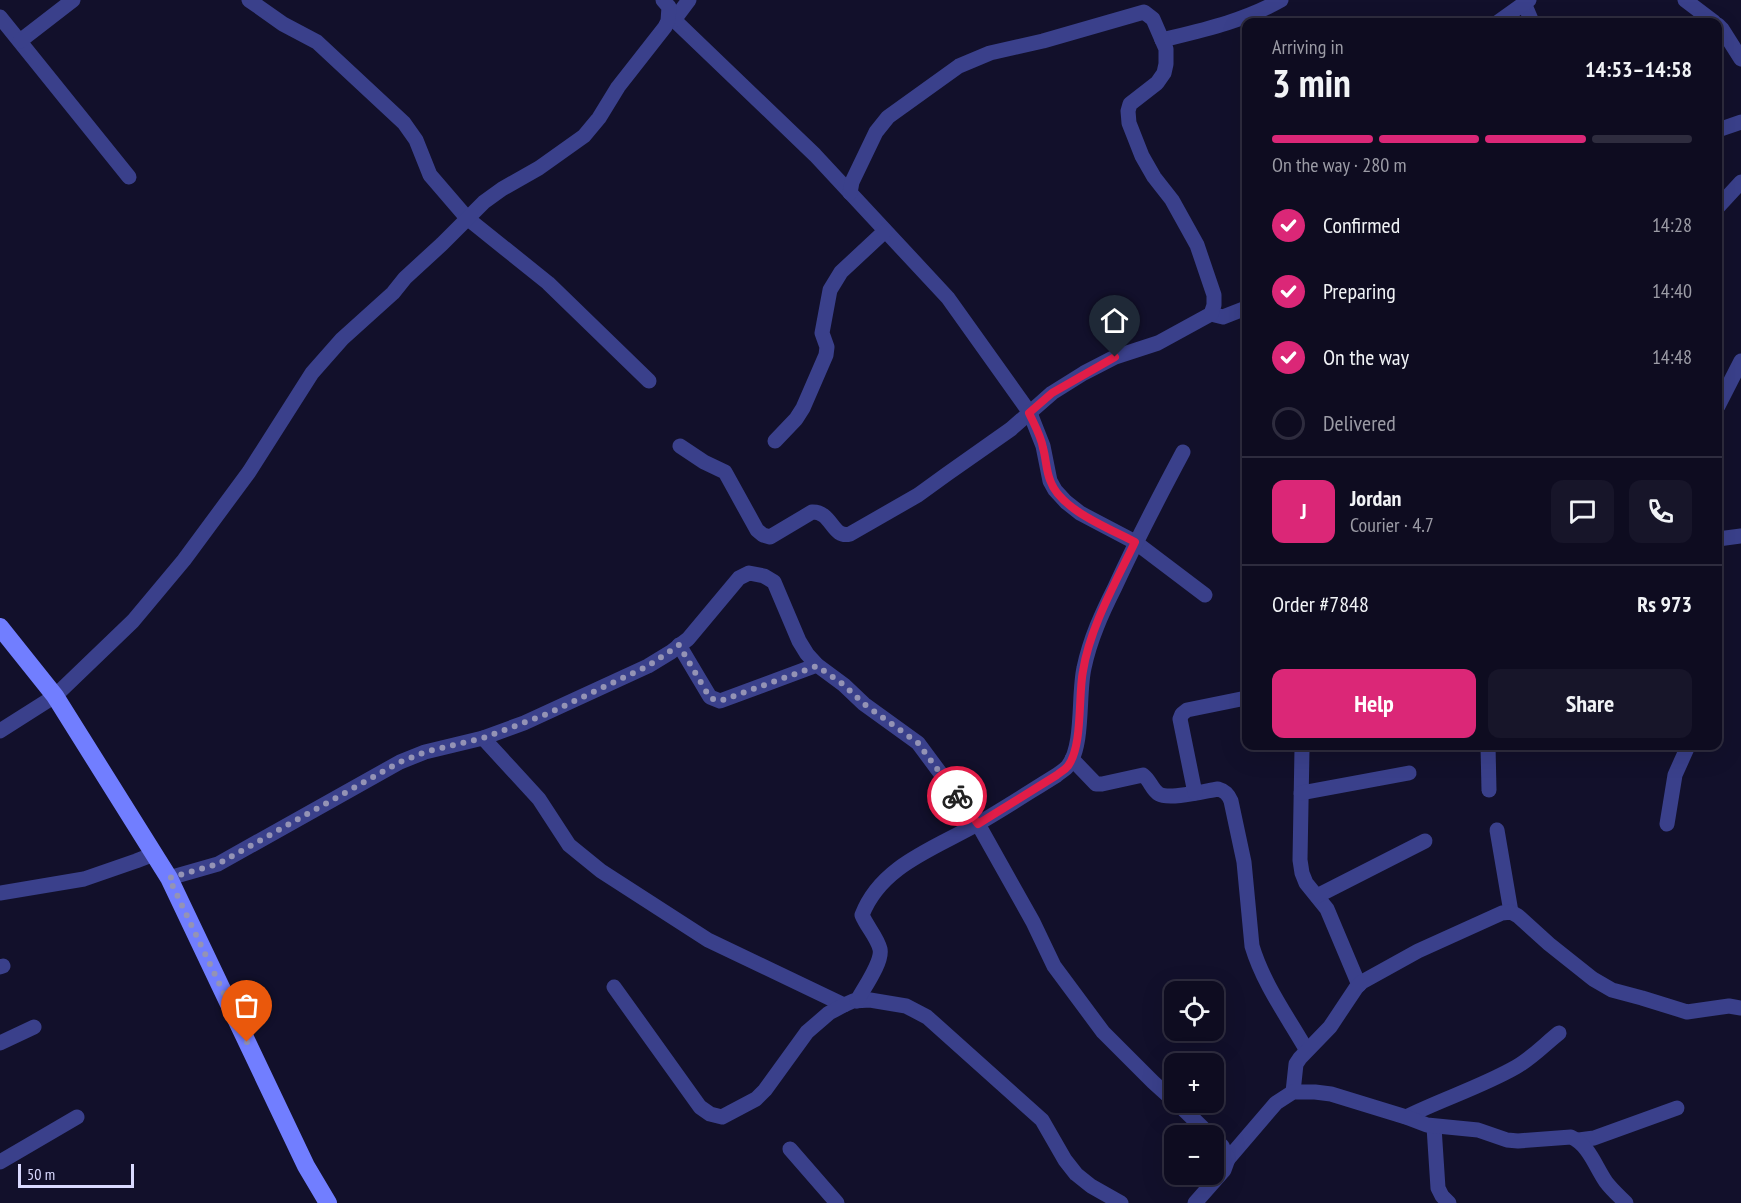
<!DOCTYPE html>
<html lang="en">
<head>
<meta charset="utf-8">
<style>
	:root { --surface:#0e0c20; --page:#171529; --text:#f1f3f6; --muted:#9b9ba5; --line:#2e2c3e; --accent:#db2777 }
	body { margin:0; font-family:"PT Sans Narrow",sans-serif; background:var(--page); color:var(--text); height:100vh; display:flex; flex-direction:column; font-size:22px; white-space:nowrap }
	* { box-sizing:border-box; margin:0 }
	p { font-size:20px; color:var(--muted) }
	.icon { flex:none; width:33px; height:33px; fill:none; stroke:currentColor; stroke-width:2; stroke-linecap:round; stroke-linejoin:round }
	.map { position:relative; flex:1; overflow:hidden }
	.side { position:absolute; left:1242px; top:18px; width:480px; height:732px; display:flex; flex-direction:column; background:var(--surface); border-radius:12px; box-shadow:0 6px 24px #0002,0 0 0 2px var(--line) }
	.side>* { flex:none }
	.controls { position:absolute; left:1164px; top:981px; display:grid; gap:12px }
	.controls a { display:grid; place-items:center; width:60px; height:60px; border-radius:12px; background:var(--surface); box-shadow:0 6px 24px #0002,0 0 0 2px var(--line); font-size:30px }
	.scale { position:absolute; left:18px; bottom:15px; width:116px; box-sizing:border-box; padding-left:6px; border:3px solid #dadaff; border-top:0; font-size:16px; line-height:21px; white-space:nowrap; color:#dadaff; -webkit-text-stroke:4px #12102b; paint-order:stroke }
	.pin { position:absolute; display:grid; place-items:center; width:51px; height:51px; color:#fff; margin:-62px -26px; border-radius:50% 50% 50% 0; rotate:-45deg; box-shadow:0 0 6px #0007 }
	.pin .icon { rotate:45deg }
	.courier { position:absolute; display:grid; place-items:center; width:60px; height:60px; margin:-30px; border:4px solid #e11d48; border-radius:50%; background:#fff; color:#222; box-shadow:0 2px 8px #0007 }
	.head em { font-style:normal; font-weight:700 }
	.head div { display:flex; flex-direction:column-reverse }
	.head { display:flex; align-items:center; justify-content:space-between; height:102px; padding:0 30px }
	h1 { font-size:39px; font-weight:700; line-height:45px }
	.bar { display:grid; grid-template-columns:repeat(4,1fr); gap:9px 6px; align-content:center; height:72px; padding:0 30px }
	.bar i { height:8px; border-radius:4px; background:var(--line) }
	.bar .selected { background:var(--accent) }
	.bar p { grid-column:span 4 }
	.line { display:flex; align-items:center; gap:15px; padding:0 30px; border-top:2px solid var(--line) }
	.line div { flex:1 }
	.round { display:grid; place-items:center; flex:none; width:63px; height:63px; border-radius:12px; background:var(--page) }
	ol { padding:0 30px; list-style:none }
	li { display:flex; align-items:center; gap:18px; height:66px }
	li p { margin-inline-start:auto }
	li .icon { padding:6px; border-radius:50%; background:var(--accent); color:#fff; stroke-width:4 }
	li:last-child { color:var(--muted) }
	li i { width:33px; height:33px; border:3px solid var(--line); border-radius:50% }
	.primary-button { display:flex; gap:12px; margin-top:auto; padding:12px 30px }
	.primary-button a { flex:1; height:69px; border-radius:12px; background:var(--accent); color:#fff; font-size:24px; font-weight:700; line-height:69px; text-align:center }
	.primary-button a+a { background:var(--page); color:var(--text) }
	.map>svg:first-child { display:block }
</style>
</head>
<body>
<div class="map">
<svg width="1741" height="1203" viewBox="0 0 1741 1203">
	<rect width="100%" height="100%" fill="#12102b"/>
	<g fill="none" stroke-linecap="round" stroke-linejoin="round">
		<g stroke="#3a408b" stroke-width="15">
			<polyline points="249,0 283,24 317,42 404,123 416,140 430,175 467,218 548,283 649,381"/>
			<polyline points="1685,0 1714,22"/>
			<polyline points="1524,3 1532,22"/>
			<polyline points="669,15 815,155 948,298 1030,413 1043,446 1050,481 1055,490 1066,502 1080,513 1135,542 1205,595"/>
			<polyline points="0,17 129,177"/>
			<polyline points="674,20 689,0"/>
			<polyline points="1498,22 1529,0"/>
			<polyline points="1718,25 1722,29 1741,59"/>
			<path d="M1162,40c41,-10 82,-19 119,-40"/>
			<polyline points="20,41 73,0"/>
			<polyline points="1718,130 1741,122"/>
			<polyline points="1718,207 1741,182"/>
			<polyline points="1211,314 1223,317 1246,308"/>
			<polyline points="1718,406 1741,361"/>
			<polyline points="775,441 796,419 803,408 826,355 827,347 822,333 830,290 841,272 885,231"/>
			<path d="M680,446l24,16 21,10 32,58 6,5 7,2 42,-25c20,-1 20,27 38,22l68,-39 29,-21 64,-45 41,-36 32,-20 31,-16 43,-14 53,-29 3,-9v-10l-17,-50 -25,-45 -18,-23 -12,-21 -13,-33 -1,-12 2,-7 27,-21 7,-10 2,-9v-15l-13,-30 -9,-7 -101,29 -53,12 -31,13 -71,51 -12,15 -24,50 -2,11"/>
			<polyline points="1718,539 1741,536"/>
			<polyline points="679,645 710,697 720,701 817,665"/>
			<polyline points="0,731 55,696 133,621 184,560 249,472 312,373 342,339 393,293 405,278 442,244 484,202 502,189 539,168 584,136 599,118 618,87 665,27 668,21 669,7 663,0"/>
			<polyline points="483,738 539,799 569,845 601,871 708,940 844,1005"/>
			<polyline points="1488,746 1489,790"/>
			<polyline points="1302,749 1300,860 1302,873 1306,883 1327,909 1359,985"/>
			<path d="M1072,759l24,25h6l41,-9c7,5 9,15 16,19 10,6 46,-3 59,-5 7,2 10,5 13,12l13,61 8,84c11,37 35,70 54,103"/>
			<polyline points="1195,793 1180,719 1182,714 1187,710 1246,698"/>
			<polyline points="1301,793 1409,773"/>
			<polyline points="1667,824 1675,775 1688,746"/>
			<polyline points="1497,830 1511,912"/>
			<polyline points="169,878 218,864 400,762 425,752 483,738 524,723 648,666 671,652 688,639 739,578 749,573 764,576 774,582 799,641 807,654 817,665 844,685 864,704 918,743 978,824 1033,922 1054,966 1103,1032 1153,1082 1174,1101"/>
			<polyline points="0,893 84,879 136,861 154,854"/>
			<polyline points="1317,896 1425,841"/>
			<polyline points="0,967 3,966"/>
			<polyline points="614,987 700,1107 710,1114 722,1117 756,1099 765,1090 807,1032 829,1013 844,1005 853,1001 870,1000 906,1006 927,1017 1042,1120 1065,1160 1076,1174 1091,1186 1121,1203"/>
			<path d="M857,1001c6,-12 26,-39 23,-52 -3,-12 -13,-22 -18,-34 19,-50 74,-67 117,-92 26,-15 52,-32 78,-48 3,-3 8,-5 11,-9 16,-20 10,-72 16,-98 6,-29 18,-55 31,-81 21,-46 44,-90 68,-135"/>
			<polyline points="0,1043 34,1027"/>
			<polyline points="1293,1092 1296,1064 1300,1058 1330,1027 1356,988 1362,982 1418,951 1502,913 1511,912 1518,916 1549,944 1593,979 1612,990 1642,998 1687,1012 1729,1006 1741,1008"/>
			<polyline points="1176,1102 1211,1136"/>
			<path d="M1406,1117c36,-18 75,-30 110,-50 16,-9 29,-23 43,-34"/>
			<polyline points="1434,1127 1438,1188 1442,1196 1449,1203"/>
			<polyline points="1579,1140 1594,1138 1677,1108"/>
			<polyline points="790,1149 837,1203"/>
			<path d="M1228,1159l48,-56 17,-11h22l16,2 75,23 21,8 51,5 29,10 11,1 53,-4c18,8 24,29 35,45 6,8 13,14 20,21"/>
			<polyline points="0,1162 77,1117"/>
			<polyline points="1195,1203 1224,1170 1228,1159 1222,1146 1214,1138"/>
		</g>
		<polyline stroke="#717eff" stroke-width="18" points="0,627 55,696 169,878 306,1166 328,1203"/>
	</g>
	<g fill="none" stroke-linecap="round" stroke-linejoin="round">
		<polyline stroke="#9493b5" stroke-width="6" stroke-dasharray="0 10.8" points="247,1042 169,878 218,864 400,762 425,752 483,738 547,714 648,666 679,645 710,698 720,701 817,666 844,685 864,704 918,743 957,796"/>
		<path stroke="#e11d48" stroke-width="8" d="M957,796l21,28 79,-49c3,-3 8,-5 11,-9 15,-20 10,-70 15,-95 7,-44 33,-89 52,-129 -26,-14 -75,-32 -85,-62 -4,-10 -4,-22 -7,-32 -2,-12 -9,-24 -14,-35l23,-20 63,-36"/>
	</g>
</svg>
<div class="controls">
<a><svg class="icon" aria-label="locate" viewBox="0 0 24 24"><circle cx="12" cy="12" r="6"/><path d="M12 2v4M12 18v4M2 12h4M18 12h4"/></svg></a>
<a>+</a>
<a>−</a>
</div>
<div class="scale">50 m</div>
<div class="pin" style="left:247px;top:1042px;background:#ea580c"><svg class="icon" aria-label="bag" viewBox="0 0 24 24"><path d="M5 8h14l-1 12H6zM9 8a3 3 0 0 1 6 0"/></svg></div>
<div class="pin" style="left:1115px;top:357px;background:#1f2937"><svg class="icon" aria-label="home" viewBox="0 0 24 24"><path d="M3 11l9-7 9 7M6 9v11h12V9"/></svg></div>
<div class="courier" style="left:957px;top:796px"><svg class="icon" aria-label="bike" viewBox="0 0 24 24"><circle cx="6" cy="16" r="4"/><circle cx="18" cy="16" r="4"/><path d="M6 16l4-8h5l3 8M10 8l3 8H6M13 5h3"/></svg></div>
<section class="side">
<div class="head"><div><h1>3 min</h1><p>Arriving in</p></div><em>14:53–14:58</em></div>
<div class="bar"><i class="selected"></i><i class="selected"></i><i class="selected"></i><i></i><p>On the way · 280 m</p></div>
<ol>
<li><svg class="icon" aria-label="check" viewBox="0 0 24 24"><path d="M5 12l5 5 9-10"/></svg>Confirmed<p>14:28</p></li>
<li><svg class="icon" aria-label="check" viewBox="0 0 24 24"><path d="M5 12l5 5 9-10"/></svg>Preparing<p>14:40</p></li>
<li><svg class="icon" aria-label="check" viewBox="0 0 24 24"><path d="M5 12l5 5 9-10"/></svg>On the way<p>14:48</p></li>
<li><i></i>Delivered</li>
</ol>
<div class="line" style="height:108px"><b class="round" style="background:var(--accent);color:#fff">J</b><div><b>Jordan</b><p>Courier · 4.7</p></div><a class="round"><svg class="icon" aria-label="chat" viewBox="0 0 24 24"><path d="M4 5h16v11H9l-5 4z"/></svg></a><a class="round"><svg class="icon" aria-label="phone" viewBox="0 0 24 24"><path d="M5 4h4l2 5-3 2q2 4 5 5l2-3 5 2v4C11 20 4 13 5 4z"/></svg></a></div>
<div class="line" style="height:78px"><div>Order #7848</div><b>Rs 973</b></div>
<div class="primary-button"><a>Help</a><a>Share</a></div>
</section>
</div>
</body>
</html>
